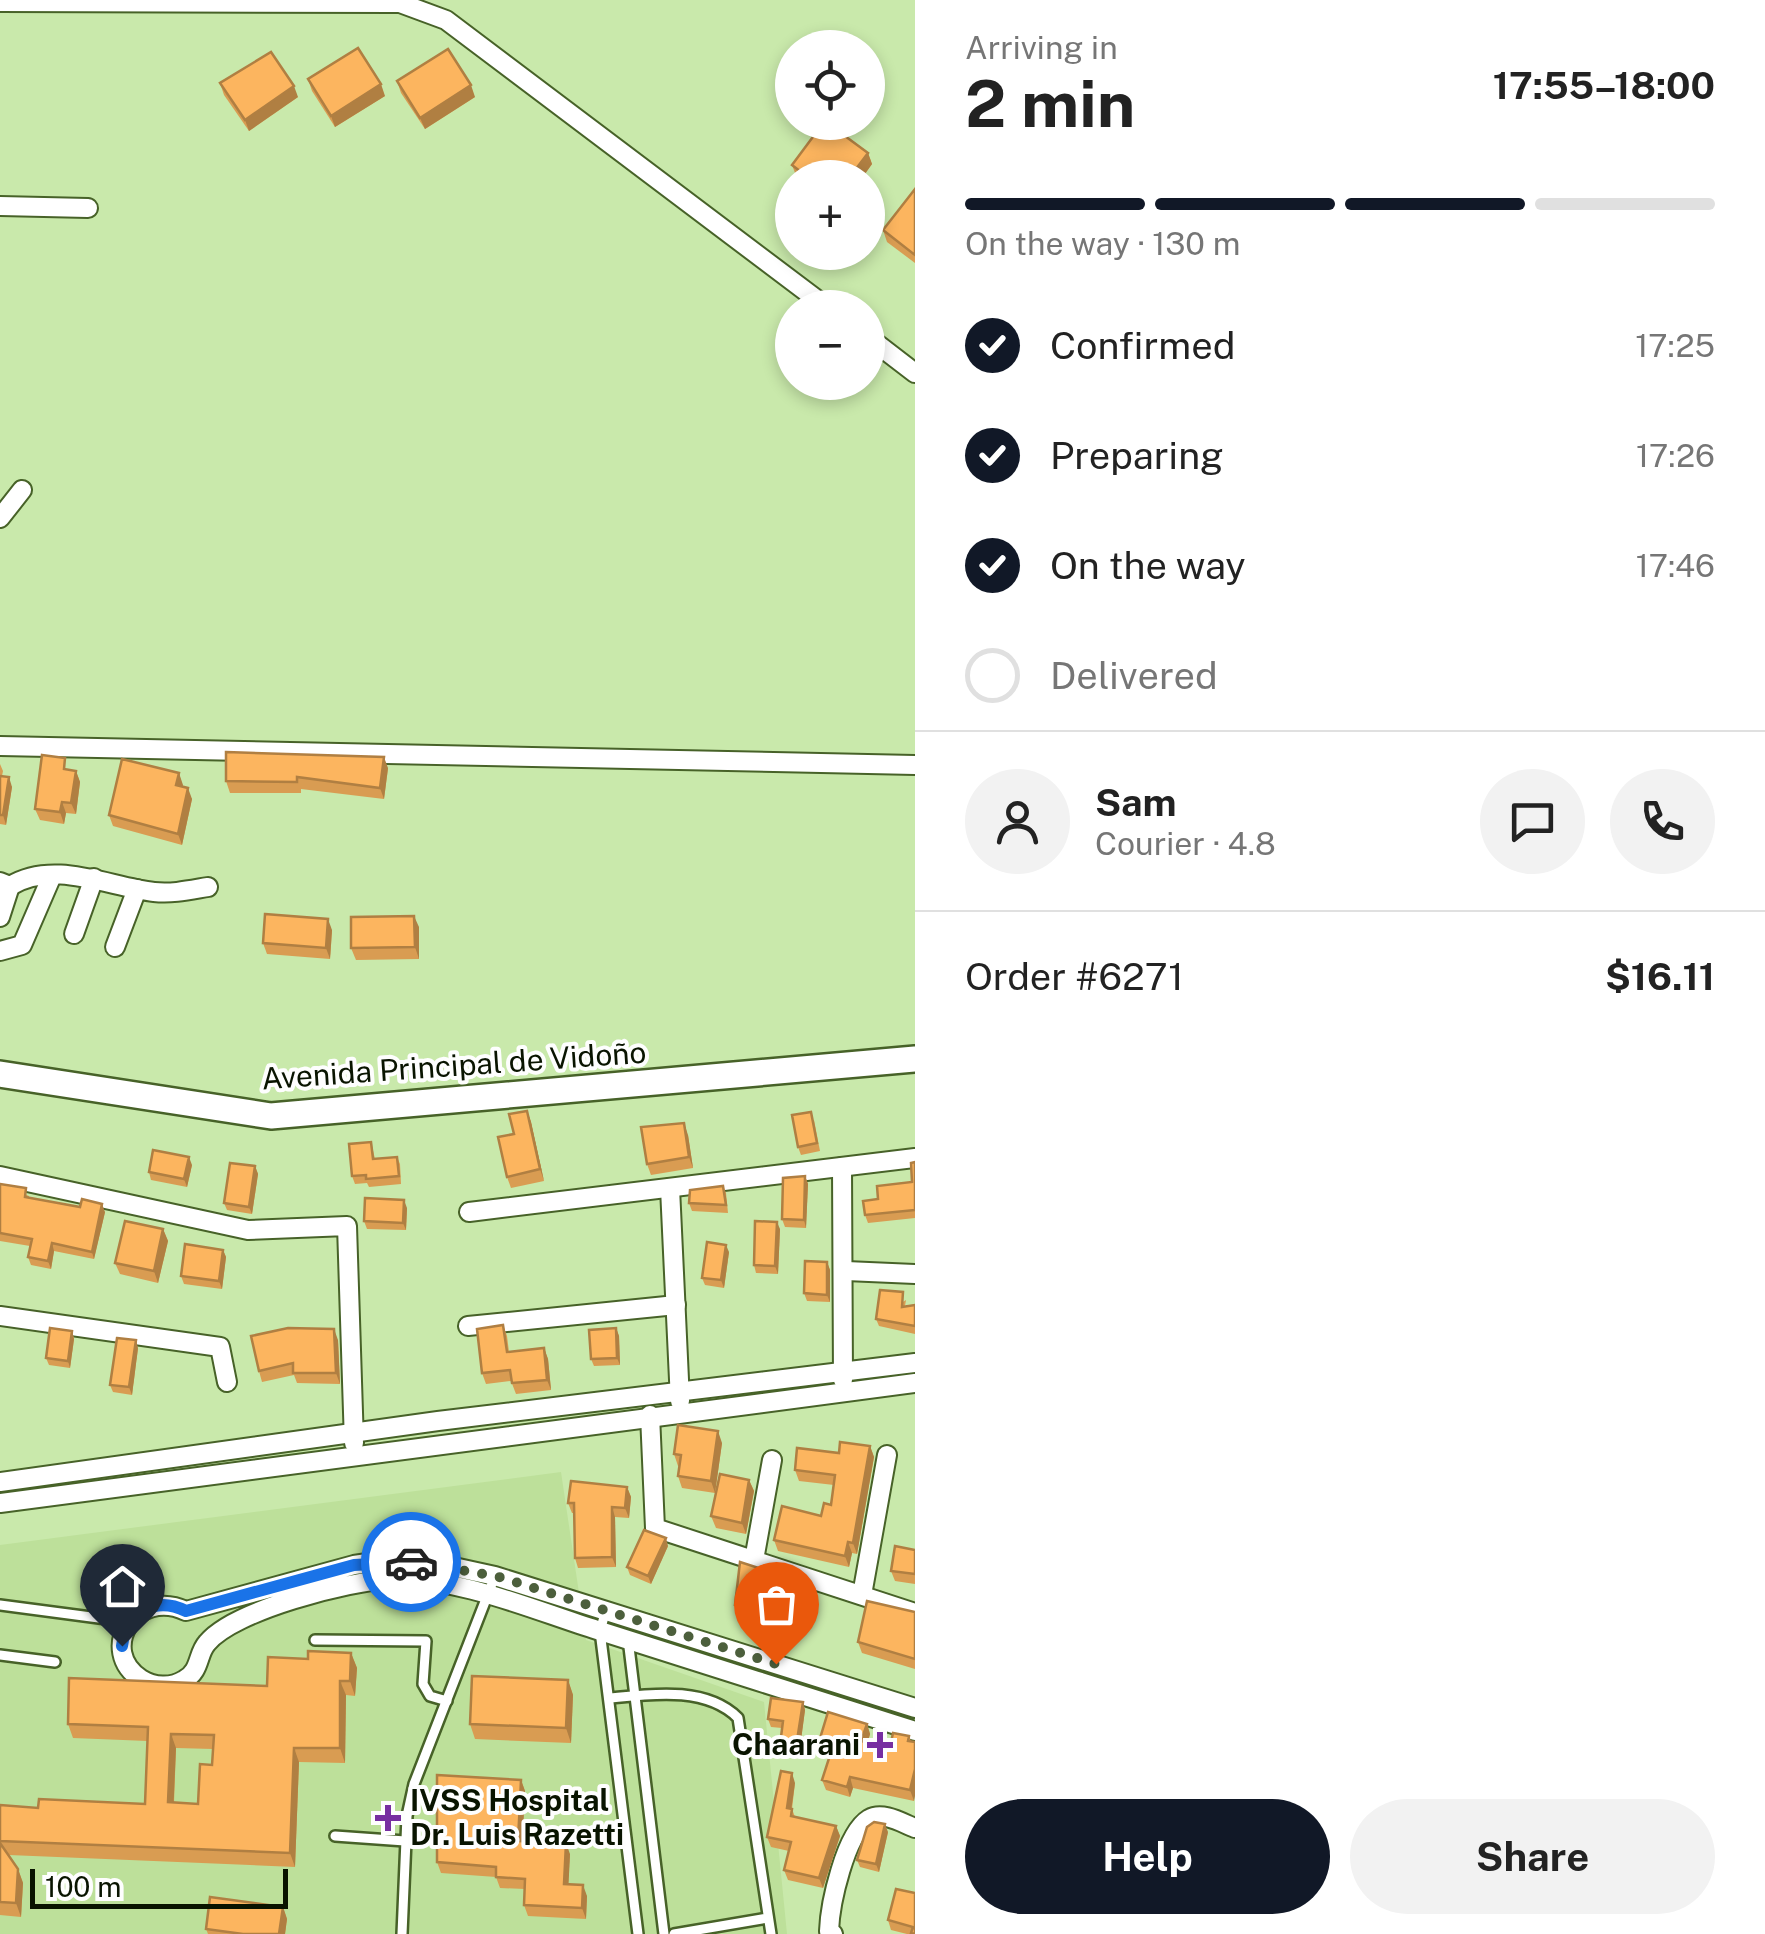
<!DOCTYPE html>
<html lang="en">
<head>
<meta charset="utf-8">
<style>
	:root { --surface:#fff; --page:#f2f2f2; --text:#222; --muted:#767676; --line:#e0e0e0; --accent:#111827 }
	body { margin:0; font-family:"Public Sans",sans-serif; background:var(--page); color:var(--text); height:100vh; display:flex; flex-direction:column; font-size:38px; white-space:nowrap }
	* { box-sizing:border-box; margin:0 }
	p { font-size:32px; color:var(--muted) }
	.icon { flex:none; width:55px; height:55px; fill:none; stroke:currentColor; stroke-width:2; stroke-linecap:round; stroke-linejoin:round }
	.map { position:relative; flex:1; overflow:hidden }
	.side { display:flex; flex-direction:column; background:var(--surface); width:850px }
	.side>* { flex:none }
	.tools { position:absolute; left:775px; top:30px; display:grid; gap:20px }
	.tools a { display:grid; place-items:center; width:110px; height:110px; border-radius:50%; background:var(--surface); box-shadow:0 5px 15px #0003; font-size:50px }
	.scale { position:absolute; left:30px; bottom:25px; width:258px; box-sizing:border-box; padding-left:10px; border:5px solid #091400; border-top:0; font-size:28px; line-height:35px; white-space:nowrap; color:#091400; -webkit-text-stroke:8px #fefefe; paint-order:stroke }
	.pin { position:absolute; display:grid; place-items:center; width:85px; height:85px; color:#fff; margin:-102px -42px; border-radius:50% 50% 50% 0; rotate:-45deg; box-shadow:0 0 10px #0007 }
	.pin .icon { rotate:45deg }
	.courier { position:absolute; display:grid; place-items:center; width:100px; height:100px; margin:-50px; border:8px solid #1a73e8; border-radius:50%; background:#fff; color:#222; box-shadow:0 2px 12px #0007 }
	.head em { font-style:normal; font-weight:700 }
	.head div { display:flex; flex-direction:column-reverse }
	.head { display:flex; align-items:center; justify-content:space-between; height:170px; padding:0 50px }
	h1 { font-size:65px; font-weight:700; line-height:75px }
	.bar { display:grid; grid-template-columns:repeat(4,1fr); gap:15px 10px; align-content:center; height:120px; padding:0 50px }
	.bar i { height:12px; border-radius:8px; background:var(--line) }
	.bar .current { background:var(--accent) }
	.bar p { grid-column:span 4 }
	.line { display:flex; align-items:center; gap:25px; padding:0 50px; border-top:2px solid var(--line) }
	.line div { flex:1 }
	.round { display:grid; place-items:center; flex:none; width:105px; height:105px; border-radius:52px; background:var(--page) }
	ol { padding:0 50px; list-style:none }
	li { display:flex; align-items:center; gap:30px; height:110px }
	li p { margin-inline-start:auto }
	li .icon { padding:10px; border-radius:50%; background:var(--accent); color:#fff; stroke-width:4 }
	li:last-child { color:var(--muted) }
	li i { width:55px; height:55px; border:5px solid var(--line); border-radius:50% }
	.primary-button { display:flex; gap:20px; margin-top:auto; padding:20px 50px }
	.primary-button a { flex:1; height:115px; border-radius:60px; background:var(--accent); color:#fff; font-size:40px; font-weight:700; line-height:115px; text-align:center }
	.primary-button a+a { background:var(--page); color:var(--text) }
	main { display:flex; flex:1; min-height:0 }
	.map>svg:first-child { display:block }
</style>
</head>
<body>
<main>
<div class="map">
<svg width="915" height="1934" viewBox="0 0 915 1934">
	<rect width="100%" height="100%" fill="#c9e9ab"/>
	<polygon fill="#bde09a" points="561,1472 586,1640 764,1702 787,1934 0,1934 0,1545"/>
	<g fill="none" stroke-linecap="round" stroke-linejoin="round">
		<defs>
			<g id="lane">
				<polyline points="0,1605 129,1622"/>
				<polyline points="606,1610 600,1631 638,1934"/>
				<polyline points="628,1639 664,1934"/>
				<polyline points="315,1640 426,1641 423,1684 430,1696 447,1701"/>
				<polyline points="0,1655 55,1662"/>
				<path d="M610,1698c41,-4 96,-12 128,20l33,216"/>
				<polyline points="335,1836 405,1841"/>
				<polyline points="402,1934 407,1816 414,1784 495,1576"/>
				<polyline points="674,1934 768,1918"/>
			</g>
			<g id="street">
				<polyline points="0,2 400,3 446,20 828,308"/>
				<polyline points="0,206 88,208"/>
				<polyline points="868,337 915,373"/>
				<polyline points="0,518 22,490"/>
				<polyline points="0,746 915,765"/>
				<path d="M0,882l10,4c44,-27 99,1 144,6 19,2 36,-2 54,-5"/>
				<polyline points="0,917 10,886"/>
				<polyline points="74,934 94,878"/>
				<polyline points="115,947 137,889"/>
				<polyline points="0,951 22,945 51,878"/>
				<polyline points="842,1167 843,1380"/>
				<polyline points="0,1176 248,1230 347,1226 354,1443"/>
				<polyline points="670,1188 680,1401"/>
				<polyline points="469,1212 915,1158"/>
				<polyline points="846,1271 915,1274"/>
				<polyline points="0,1316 220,1347 227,1382"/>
				<polyline points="468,1326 676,1305"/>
				<polyline points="650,1415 655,1528 915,1613"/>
				<polyline points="0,1482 438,1421 915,1363"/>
				<polyline points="0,1503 915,1383"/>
				<polyline points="754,1560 772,1460"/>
				<polyline points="862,1595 887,1455"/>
				<path d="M915,1708l-420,-132 -55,-12 -59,-3 -27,4 -168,46c-51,-24 -89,40 -45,68 13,8 30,9 43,1 17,-9 13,-26 23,-37 27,-33 142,-62 184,-64 68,-2 142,31 206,51 106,34 212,67 318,101"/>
				<path d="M833,1934l-4,-3c1,-27 16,-97 40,-112 14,-8 33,4 46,9"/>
			</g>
			<polyline id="secondary" points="0,1074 271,1116 915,1059"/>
		</defs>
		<use href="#lane" stroke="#476228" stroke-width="14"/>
		<use href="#street" stroke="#476228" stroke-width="22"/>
		<use href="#secondary" stroke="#476228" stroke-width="30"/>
		<use href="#lane" stroke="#fff" stroke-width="9"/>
		<use href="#street" stroke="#fff" stroke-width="18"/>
		<use href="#secondary" stroke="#fff" stroke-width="25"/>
	</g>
	<g fill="#d99c52" fill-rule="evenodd">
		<polygon points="308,79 385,96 335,127 312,91"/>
		<polygon points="397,81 475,97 425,129 401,93"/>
		<polygon points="220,83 298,97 249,131 224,95"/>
		<polygon points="868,153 872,164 862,178 797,178 792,165"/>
		<polygon points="915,189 915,263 887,242 883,230"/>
		<polygon points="0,764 3,771 2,776 12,787 6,825 0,824"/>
		<polygon points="388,768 384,799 301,789 301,793 230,793 226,781"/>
		<polygon points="69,770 76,771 80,782 76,814 66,813 64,824 40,820 35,809"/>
		<polygon points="179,773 182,786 192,799 182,845 113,826 109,815"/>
		<polygon points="419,927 419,959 356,960 351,948"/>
		<polygon points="332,930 330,959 267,954 263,943"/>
		<polygon points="527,1111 531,1122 544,1181 511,1188 507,1177 514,1134"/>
		<polygon points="814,1120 820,1151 801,1155 798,1147"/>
		<polygon points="688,1135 693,1168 651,1175 647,1164"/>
		<polygon points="371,1142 375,1159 397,1157 400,1164 401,1184 369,1187 367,1183 355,1184 352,1176"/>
		<polygon points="915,1162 915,1218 868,1223 865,1215 878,1199 912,1182"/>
		<polygon points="192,1165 187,1187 151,1180 149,1172"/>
		<polygon points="255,1166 258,1174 252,1214 227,1210 224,1203"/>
		<polygon points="805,1176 808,1184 806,1228 785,1227 782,1219"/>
		<polygon points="0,1184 29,1196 29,1198 105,1212 94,1259 54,1251 51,1269 31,1265 28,1257 30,1246 0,1241"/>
		<polygon points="723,1186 726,1193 728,1213 692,1211 689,1203"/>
		<polygon points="407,1208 406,1230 367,1229 364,1221"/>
		<polygon points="163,1229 168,1241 158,1283 120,1274 115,1263"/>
		<polygon points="780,1229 778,1274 756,1273 754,1265"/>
		<polygon points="223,1250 226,1257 222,1289 184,1284 181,1276"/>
		<polygon points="729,1252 724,1288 705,1285 702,1278"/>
		<polygon points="827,1262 830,1270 830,1302 807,1301 804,1293"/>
		<polygon points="906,1300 905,1306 915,1305 915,1334 879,1326 876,1319"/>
		<polygon points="503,1325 507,1336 509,1352 544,1348 548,1359 551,1390 516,1394 511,1381 486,1384 482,1373"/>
		<polygon points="616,1328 619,1336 620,1365 594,1366 591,1359"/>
		<polygon points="72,1331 74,1339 70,1368 49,1365 46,1358"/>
		<polygon points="338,1340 340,1384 297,1383 294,1375 262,1382 259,1371"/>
		<polygon points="138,1348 132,1395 113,1392 110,1385"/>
		<polygon points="722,1443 715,1493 682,1488 678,1476 680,1466 678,1466 674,1454"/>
		<polygon points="870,1446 874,1457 857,1554 852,1553 849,1567 778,1551 774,1540 821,1516 831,1505 834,1485 799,1481 795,1470 839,1453"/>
		<polygon points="749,1480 754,1491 746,1534 716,1528 711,1516"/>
		<polygon points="627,1487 631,1497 629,1518 615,1517 616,1567 578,1568 575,1558 574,1513 572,1513 568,1503"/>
		<polygon points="668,1546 651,1584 630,1575 627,1567"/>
		<polygon points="915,1550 915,1584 895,1581 891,1571"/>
		<polygon points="762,1569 764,1577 759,1616 737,1613 735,1605"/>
		<polygon points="915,1612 915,1669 862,1653 858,1642"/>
		<path d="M351,1653l6,15 -2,28 -9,-1 -1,68 -46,-1 -4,105 -286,-12 9,14 5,14 -2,34 -21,-2v-110l38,3 107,-4 3,-63 -75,-3 -5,-14 199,-38 41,-27zM176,1748l37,1 -1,16 -14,39 -24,-1z"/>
		<polygon points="568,1680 573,1695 571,1743 475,1739 470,1724"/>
		<polygon points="803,1702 805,1710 799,1755 782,1753 780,1745 782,1728 771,1727 768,1719"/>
		<polygon points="867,1724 870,1734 868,1742 890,1747 909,1736 911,1741 914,1801 853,1788 850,1797 826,1790 822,1780 829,1757 821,1755 818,1745"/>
		<polygon points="521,1780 525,1791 522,1842 570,1854 568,1884 587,1896 586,1919 528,1916 524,1905 525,1889 500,1888 496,1877 441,1873 437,1862"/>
		<polygon points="795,1783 792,1809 795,1817 836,1826 840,1836 823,1888 788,1880 784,1870 789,1851 771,1847 767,1837"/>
		<polygon points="888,1832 879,1872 860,1867 857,1860"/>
		<polygon points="915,1893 915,1934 907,1934 891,1930 888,1920"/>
		<polygon points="283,1907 287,1919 285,1934 208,1934 206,1929"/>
	</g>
	<g fill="#b07f42">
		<polygon points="381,84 385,96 335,127 331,116"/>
		<polygon points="471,85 475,97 425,129 420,118"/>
		<polygon points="294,86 298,97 249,131 245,120"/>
		<polygon points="868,153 872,164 862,178 854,178 853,173"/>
		<polygon points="384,757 388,768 384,799 380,788"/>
		<polygon points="76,771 80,782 76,814 71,803"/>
		<polygon points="179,773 183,785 180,796 176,785"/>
		<polygon points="9,777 12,787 6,825 3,815"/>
		<polygon points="188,788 192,799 182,845 178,834"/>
		<polygon points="62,802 66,813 64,824 60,812"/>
		<polygon points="414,916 419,927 419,959 415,947"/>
		<polygon points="328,919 332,930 330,959 326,948"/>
		<polygon points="527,1111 531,1122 544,1181 540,1169"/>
		<polygon points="684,1123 688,1135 693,1168 689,1157"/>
		<polygon points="189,1157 192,1165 187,1187 184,1179"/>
		<polygon points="255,1166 258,1174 252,1214 249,1207"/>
		<polygon points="805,1176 808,1184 806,1228 804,1220"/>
		<polygon points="404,1200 407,1208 406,1230 403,1223"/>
		<polygon points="102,1204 105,1212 94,1259 92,1252"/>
		<polygon points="777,1222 780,1229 778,1274 775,1266"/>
		<polygon points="163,1229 168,1241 158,1283 154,1271"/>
		<polygon points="52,1243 54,1251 51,1269 48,1261"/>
		<polygon points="726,1245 729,1252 724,1288 721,1280"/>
		<polygon points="223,1250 226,1257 222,1289 219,1281"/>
		<polygon points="827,1262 830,1270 830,1302 827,1295"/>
		<polygon points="616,1328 619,1336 620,1365 617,1358"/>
		<polygon points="334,1329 338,1340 340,1384 336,1373"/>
		<polygon points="72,1331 74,1339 70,1368 68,1361"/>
		<polygon points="136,1340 138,1348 132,1395 129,1387"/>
		<polygon points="544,1348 548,1359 551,1390 547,1380"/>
		<polygon points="718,1431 722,1443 715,1493 711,1481"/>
		<polygon points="870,1446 874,1457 857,1554 853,1543"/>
		<polygon points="749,1480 754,1491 746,1534 742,1523"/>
		<polygon points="627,1487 631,1497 629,1518 625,1508"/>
		<polygon points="612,1507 615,1517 616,1567 612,1557"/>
		<polygon points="666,1538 668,1546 651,1584 648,1576"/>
		<polygon points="848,1542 852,1553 849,1567 845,1556"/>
		<polygon points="762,1569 764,1577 759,1616 756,1608"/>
		<polygon points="351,1653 357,1668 355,1696 350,1681"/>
		<polygon points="568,1680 573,1695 571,1743 566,1728"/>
		<polygon points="340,1681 346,1695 345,1763 340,1748"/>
		<polygon points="803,1702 805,1710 799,1755 796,1747"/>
		<polygon points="867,1724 870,1734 865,1751 861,1741"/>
		<polygon points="171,1734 176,1748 173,1817 168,1802"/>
		<polygon points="294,1748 299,1762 295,1867 290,1853"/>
		<polygon points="915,1769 915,1796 914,1801 910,1790"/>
		<polygon points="792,1773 795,1783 790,1818 787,1808"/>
		<polygon points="850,1777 853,1788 850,1797 847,1787"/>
		<polygon points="521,1780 525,1791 522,1852 518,1841"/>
		<polygon points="885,1824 888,1832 879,1872 876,1864"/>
		<polygon points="836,1826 840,1836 823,1888 819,1878"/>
		<polygon points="566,1843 570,1854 568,1895 564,1884"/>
		<polygon points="18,1869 23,1883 21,1917 16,1903"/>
		<polygon points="583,1885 587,1896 586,1919 582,1908"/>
		<polygon points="283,1907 287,1919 285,1934 279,1934"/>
	</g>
	<g fill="#fcb55f" stroke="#b07f42" stroke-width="2.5" fill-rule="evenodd">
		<polygon points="358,48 381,84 331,116 308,79"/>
		<polygon points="448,49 471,85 420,118 397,81"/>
		<polygon points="271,52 294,86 245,120 220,83"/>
		<polygon points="824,122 826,122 868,153 853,173 858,178 809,178 792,165"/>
		<polygon points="915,189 915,255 883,230"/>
		<polygon points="226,752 384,757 380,788 297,777 297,782 226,781"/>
		<polygon points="42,755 65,758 64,769 76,771 71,803 62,802 60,812 35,809"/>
		<polygon points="122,759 179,773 176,785 188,788 178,834 109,815"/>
		<polygon points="0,776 9,777 3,815 0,815"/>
		<polygon points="265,914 328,919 326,948 263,943"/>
		<polygon points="414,916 415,947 351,948 351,917"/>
		<polygon points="527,1111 540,1169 507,1177 498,1137 514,1134 509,1114"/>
		<polygon points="811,1112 817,1143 798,1147 792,1115"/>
		<polygon points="684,1123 689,1157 647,1164 641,1127"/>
		<polygon points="371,1142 373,1159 397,1157 399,1176 366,1179 366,1175 352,1176 349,1144"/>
		<polygon points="153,1150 189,1157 184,1179 149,1172"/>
		<polygon points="915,1162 915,1210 865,1215 863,1201 878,1199 877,1186 912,1182 911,1163"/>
		<polygon points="230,1163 255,1166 249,1207 224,1203"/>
		<polygon points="805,1176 804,1220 782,1219 783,1178"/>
		<polygon points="0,1184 26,1188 25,1197 80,1207 82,1199 102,1204 92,1252 52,1243 48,1261 28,1257 32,1239 0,1233"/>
		<polygon points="723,1186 726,1205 689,1203 690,1190"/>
		<polygon points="365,1198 404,1200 403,1223 364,1221"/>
		<polygon points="125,1221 163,1229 154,1271 115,1263"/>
		<polygon points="755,1221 777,1222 775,1266 754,1265"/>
		<polygon points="707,1242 726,1245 721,1280 702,1278"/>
		<polygon points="185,1244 223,1250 219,1281 181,1276"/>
		<polygon points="805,1261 827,1262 827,1295 804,1293"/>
		<polygon points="880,1290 903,1292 902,1307 915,1305 915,1326 876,1319"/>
		<polygon points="503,1325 507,1352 544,1348 547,1380 512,1383 510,1370 482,1373 477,1329"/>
		<polygon points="50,1328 72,1331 68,1361 46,1358"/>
		<polygon points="288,1328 334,1329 336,1373 293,1373 293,1363 259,1371 251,1336"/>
		<polygon points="616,1328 617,1358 591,1359 589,1330"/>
		<polygon points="117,1338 136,1340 129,1387 110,1385"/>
		<polygon points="678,1425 718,1431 711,1481 678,1476 681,1455 674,1454"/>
		<polygon points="840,1442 870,1446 853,1543 848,1542 845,1556 774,1540 782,1506 821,1516 824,1503 831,1505 835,1475 795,1470 797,1448 839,1453"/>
		<polygon points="720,1474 749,1480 742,1523 711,1516"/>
		<polygon points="571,1481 627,1487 625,1508 612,1507 612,1557 575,1558 574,1503 568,1503"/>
		<polygon points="644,1530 666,1538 648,1576 627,1567"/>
		<polygon points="895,1546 915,1550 915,1574 891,1571"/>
		<polygon points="740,1562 762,1569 756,1608 735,1605"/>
		<polygon points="867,1601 915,1612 915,1659 858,1642"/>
		<path d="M308,1651l43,2 -1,28h-10v67h-46l-4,105 -290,-12v-36l38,3 1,-9 106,5 3,-77 -80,-3 1,-46 198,8 1,-29 40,2zM171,1734l43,1 -2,30 -12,-1 -2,40 -30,-2z"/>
		<polygon points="472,1676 568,1680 566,1728 470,1724"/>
		<polygon points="771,1698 803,1702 796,1747 780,1745 783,1721 768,1719"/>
		<polygon points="828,1712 867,1724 861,1741 890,1747 893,1733 909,1736 908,1741 915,1742 915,1769 910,1790 850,1777 847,1787 822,1780 832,1749 818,1745"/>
		<polygon points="781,1771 792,1773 787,1808 792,1809 791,1816 836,1826 819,1878 784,1870 791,1842 767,1837"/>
		<polygon points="437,1775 521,1780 518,1841 566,1843 564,1884 583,1885 582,1908 524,1905 525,1879 496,1877 496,1867 437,1862"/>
		<polygon points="874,1822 885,1824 876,1864 857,1860 867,1827"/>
		<polygon points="0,1843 18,1869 16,1903 0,1902"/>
		<polygon points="896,1889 915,1893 915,1934 911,1933 913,1927 888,1920"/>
		<polygon points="210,1897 283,1907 279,1934 243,1934 206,1929"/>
	</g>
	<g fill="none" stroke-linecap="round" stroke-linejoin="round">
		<polyline stroke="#4c5f3c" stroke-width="10" stroke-dasharray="0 18" points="411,1562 496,1576 776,1664"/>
		<path stroke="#1a73e8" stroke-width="12" d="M122,1646c4,-34 33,-50 64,-35l168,-46 57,-3"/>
	</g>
	<g fill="#772ea1" stroke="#fefefe" stroke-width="4">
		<path d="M875 1730h10v10h10v10h-10v10h-10v-10h-10v-10h10z"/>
		<path d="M383 1803h10v10h10v10h-10v10h-10v-10h-10v-10h10z"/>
	</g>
	<g text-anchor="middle" stroke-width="8" stroke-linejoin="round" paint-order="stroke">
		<g font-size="30" fill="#091400" stroke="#fefefe">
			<text transform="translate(454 1066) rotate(-4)" y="10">Avenida Principal de Vidoño</text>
		</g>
		<g font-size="30" font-weight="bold" fill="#091400" stroke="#fefefe" text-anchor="end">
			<text x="860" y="1755">Chaarani</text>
			<text x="410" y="1811" text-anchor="start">IVSS Hospital<tspan x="410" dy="34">Dr. Luis Razetti</tspan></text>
		</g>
	</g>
</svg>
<div class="tools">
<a><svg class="icon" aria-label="locate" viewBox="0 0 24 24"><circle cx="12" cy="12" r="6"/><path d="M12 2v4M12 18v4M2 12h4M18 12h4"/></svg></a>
<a>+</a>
<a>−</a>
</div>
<div class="scale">100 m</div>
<div class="pin" style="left:776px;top:1664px;background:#ea580c"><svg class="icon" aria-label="bag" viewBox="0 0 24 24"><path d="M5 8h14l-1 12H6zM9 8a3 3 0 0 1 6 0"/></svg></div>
<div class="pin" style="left:122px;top:1646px;background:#1f2937"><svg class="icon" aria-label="home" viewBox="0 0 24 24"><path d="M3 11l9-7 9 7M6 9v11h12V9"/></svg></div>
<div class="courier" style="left:411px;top:1562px"><svg class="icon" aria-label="car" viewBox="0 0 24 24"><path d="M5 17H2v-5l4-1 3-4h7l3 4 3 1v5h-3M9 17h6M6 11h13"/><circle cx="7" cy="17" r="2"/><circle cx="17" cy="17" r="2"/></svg></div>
</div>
<section class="side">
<div class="head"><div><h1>2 min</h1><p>Arriving in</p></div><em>17:55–18:00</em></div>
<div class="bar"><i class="current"></i><i class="current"></i><i class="current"></i><i></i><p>On the way · 130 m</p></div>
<ol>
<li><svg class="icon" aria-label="check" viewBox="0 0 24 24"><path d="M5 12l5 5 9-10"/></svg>Confirmed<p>17:25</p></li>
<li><svg class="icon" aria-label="check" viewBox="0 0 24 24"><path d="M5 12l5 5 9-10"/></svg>Preparing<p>17:26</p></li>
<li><svg class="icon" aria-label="check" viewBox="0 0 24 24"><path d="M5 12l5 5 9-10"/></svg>On the way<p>17:46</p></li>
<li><i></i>Delivered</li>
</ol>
<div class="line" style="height:180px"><a class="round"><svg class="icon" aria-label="person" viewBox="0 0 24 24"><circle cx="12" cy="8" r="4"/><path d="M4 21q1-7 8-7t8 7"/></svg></a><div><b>Sam</b><p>Courier · 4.8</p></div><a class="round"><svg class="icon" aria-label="chat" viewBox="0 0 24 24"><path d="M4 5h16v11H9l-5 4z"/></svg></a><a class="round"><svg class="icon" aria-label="phone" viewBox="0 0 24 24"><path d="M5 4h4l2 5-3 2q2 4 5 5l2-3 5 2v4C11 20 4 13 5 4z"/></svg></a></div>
<div class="line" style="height:130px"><div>Order #6271</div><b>$16.11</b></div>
<div class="primary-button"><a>Help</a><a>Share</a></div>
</section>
</main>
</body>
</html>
